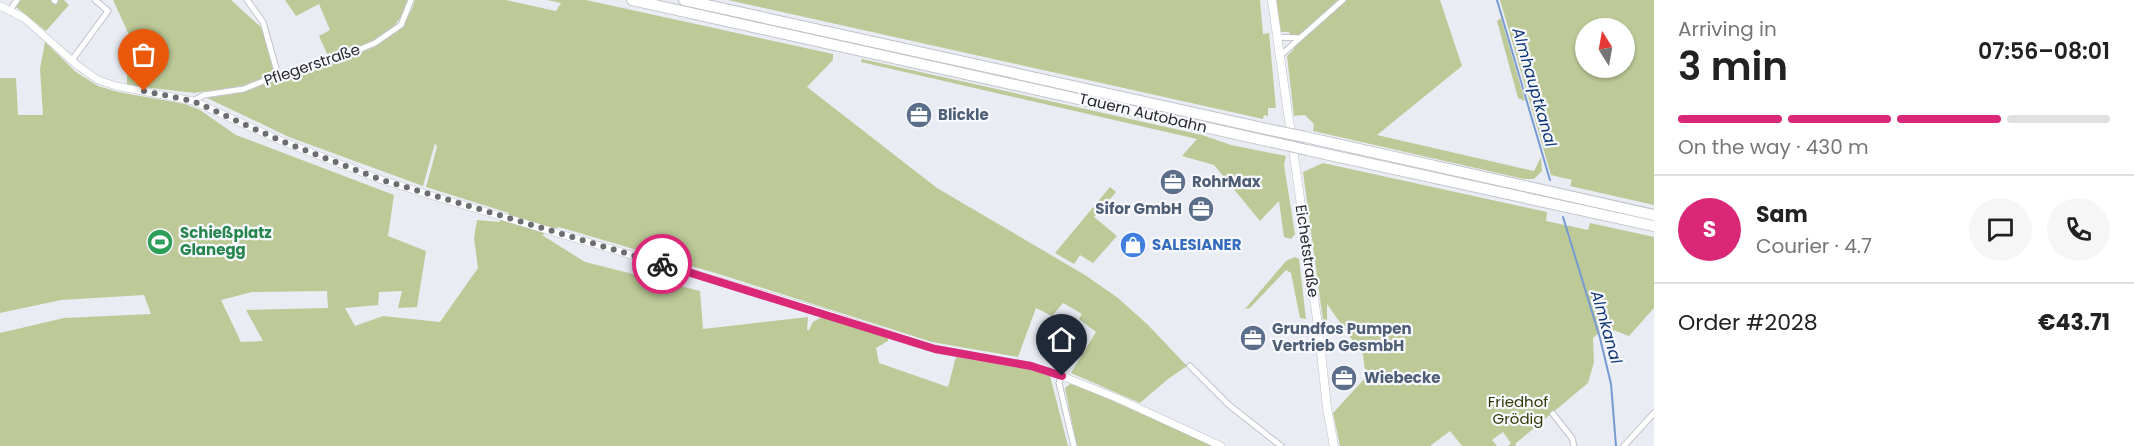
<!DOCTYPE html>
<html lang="en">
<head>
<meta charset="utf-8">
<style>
	:root { --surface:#fff; --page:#f6f6f6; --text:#222; --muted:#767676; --line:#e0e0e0; --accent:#db2777 }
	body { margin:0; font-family:Poppins,sans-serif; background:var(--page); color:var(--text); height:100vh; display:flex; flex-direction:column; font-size:22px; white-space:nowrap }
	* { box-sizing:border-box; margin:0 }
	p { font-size:20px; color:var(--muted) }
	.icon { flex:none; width:33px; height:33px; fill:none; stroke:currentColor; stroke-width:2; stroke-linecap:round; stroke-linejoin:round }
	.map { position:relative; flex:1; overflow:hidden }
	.sheet { display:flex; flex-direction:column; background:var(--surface); width:480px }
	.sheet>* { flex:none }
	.needle { width:39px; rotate:349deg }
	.tools { position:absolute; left:1575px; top:18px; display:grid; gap:12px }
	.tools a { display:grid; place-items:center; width:60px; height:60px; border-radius:50%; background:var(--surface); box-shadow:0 2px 4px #0004; font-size:30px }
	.pin { position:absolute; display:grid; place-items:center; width:51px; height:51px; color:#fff; margin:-62px -26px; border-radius:50% 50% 50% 0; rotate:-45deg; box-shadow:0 0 6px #0007 }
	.pin .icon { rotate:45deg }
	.courier { position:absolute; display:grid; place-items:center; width:60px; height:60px; margin:-30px; border:4px solid #db2777; border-radius:50%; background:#fff; color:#222; box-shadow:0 2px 8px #0007 }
	.overview em { font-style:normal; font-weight:600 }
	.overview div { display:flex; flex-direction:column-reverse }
	.overview { display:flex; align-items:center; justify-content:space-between; height:102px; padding:0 24px }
	h1 { font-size:39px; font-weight:600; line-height:45px }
	.bar { display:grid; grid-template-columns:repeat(4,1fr); gap:9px 6px; align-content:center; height:72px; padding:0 24px }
	.bar i { height:8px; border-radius:4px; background:var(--line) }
	.bar .selected { background:var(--accent) }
	.bar p { grid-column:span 4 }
	.line { display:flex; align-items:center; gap:15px; padding:0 24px; border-top:2px solid var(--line) }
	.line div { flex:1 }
	.round { display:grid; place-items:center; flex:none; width:63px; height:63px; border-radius:32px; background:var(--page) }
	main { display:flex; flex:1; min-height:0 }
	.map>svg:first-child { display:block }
</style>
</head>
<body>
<main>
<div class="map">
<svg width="1654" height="446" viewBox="0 0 1654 446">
	<rect width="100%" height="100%" fill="#e9ecf3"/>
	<g fill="#bdca98" fill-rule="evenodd">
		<polygon points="19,0 64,0 69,5 46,31 16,7"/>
		<polygon points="113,0 231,0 263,29 275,73 242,86 194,93 127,85 127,52 131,39"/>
		<path d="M285,0h122c-7,37 -47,48 -78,58l-10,-22 11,-6 -11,-26 -23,12z"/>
		<path d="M415,0h91l50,11 5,-8 -14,-3h39l247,54v6l-26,27 130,101 148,87 33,23 29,26 40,42 -19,13 -28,24 -69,-30 25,-41 -17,-13 3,-5 -19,-11 -11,13 -16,-8 -18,49 -86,-15 -210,-67 -163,-48 -17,8 43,27 115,29 3,38 105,-12 -1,13h2l4,-8 10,-6 65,21v4l-12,7 3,15 69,24 8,-30 73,12 21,7 18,70h-1068v-113l64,-15 87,-4 -7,-19 -83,5 -61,13v-235h16l2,37h25l-3,-46 5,-27 31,30 22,14 20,6 67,12 15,6 36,25 158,60 -6,41 38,15 -9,56 -19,1 4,-17 -23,1 -1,13 -33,3 10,18 28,-10 57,6 38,-54 -4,-30 3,-18 22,2 10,-9 -83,-26 11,-40 -2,-4 -12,43 -134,-49 -82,-39c9,-3 21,-2 31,-5 15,-3 29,-11 44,-16 45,-15 119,-24 133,-77zM327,291l1,17 -82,2 17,31 -22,1 -20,-42 31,-8z"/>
		<polygon points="728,0 1260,0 1263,34 1269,33 1276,108 1268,108 1268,116 1264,115 1263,119"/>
		<polygon points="1276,0 1440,0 1462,66 1377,135 1534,171 1541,157 1542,171 1534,179 1524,179 1313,131 1314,124 1305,115 1294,116 1287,56 1294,49 1289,32 1281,32"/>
		<path d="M1500,0h154v205l-84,-19 2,-6 -21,-5zM1586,28h38v40h-38z"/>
		<polygon points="1501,18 1525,101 1518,98 1497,21"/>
		<polygon points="862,59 1202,135 1231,145 1286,156 1284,165 1295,234 1291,239 1284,237 1279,201 1260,221 1214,165 1182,156 1197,139 861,62"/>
		<polygon points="1323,163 1547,212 1546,221 1588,230 1590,223 1654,237 1654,308 1629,336 1605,327 1593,338 1594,362 1588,383 1515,444 1516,446 1508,446 1511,443 1503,432 1492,440 1497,446 1462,446 1450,431 1430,446 1340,446 1333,413 1366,377 1363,355 1327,304 1327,328 1324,328 1303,172"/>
		<polygon points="1110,187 1116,192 1094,217 1117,236 1093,263 1080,255 1074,264 1055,253"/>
		<polygon points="1295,257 1299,259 1306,319 1300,318 1291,273 1286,270 1250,308 1245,309 1286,261"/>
		<polygon points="1070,384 1079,386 1214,446 1077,446 1065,388"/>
	</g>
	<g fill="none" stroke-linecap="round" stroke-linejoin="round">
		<g stroke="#789ad2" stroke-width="2">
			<polyline points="1497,0 1550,180"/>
			<polyline points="1563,217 1600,338 1611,384 1616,446"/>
		</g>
		<defs>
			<g id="minor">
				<polyline points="54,0 55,1"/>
				<polyline points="247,0 263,22 278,75"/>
				<polyline points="10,10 17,0"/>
				<polyline points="1277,37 1300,38 1343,0"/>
				<polyline points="1280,56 1300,38"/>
				<polyline points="72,60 108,11 95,0"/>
				<polyline points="193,101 204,95 244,89 278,75 342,57 375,43 401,25 411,0"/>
				<polyline points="1190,366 1229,405 1281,446"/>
				<polyline points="1062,376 1059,383 1074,446"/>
				<polyline points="1553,414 1572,438 1574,446"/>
				<polyline points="1624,446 1654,413"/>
			</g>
			<polyline id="tertiary" points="0,6 24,18 77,65 98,80 116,86 193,101 279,140 379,179 433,196 816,310 915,343 935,349 1031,366 1062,376 1119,399 1221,446"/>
			<polyline id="secondary" points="1272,0 1319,333 1327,408 1334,446"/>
			<g id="motorway">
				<polyline points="632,0 1272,142"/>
				<polyline points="684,0 1271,130"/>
				<polyline points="1305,137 1654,215"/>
				<polyline points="1307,150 1654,226"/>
			</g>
		</defs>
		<use href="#minor" stroke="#c1c3ca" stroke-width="7"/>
		<use href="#tertiary" stroke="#c1c3ca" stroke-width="8"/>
		<use href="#secondary" stroke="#c1c3ca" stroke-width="9"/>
		<use href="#motorway" stroke="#c1c3ca" stroke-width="12"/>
		<use href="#minor" stroke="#fff" stroke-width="5"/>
		<use href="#tertiary" stroke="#fff" stroke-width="7"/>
		<use href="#secondary" stroke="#fff" stroke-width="8"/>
		<use href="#motorway" stroke="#fff" stroke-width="10"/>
		<defs>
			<g id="motorway-bridge">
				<polyline points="1271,130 1305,137"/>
				<polyline points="1272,142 1307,150"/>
			</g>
		</defs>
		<use href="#motorway-bridge" stroke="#c1c3ca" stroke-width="12" stroke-linecap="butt"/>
		<use href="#motorway-bridge" stroke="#fff" stroke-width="10"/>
	</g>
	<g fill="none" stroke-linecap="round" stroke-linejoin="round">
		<polyline stroke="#6b6d71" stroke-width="6" stroke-dasharray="0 10.8" points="144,91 193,101 279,140 379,179 662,264"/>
		<polyline stroke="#db2777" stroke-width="8" points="662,264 935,349 1031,366 1062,376"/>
	</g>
	<defs>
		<symbol id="office-disc" viewBox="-11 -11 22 22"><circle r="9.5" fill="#5c6f8a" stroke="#f8f9fe"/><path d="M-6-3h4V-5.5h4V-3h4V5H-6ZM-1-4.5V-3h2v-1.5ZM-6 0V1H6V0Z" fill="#fff"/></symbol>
		<symbol id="stadium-disc" viewBox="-11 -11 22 22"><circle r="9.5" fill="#2e9e5b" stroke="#f8f9fe"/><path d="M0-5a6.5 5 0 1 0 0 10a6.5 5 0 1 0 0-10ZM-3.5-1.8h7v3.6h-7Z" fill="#fff"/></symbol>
		<symbol id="shop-disc" viewBox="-11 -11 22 22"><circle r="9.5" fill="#3f7fe0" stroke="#f8f9fe"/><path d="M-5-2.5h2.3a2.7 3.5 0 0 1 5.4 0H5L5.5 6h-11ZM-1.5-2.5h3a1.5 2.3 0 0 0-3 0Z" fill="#fff"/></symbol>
	</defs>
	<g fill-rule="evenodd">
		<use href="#office-disc" x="904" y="100" width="30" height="30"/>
		<use href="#office-disc" x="1158" y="167" width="30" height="30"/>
		<use href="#office-disc" x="1186" y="194" width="30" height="30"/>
		<use href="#stadium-disc" x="145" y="227" width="30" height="30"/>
		<use href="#shop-disc" x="1118" y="230" width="30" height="30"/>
		<use href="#office-disc" x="1238" y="323" width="30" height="30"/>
		<use href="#office-disc" x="1329" y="363" width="30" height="30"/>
	</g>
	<g text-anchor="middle" stroke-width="4.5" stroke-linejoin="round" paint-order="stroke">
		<g font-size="15" fill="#27282b" stroke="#f8f9fe">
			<text transform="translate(312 65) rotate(-19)" y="5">Pflegerstraße</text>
			<text transform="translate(1143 113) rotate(13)" y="5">Tauern Autobahn</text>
			<text transform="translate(1307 251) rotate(82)" y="5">Eichetstraße</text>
		</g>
		<g font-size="15" font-weight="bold" fill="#4e5e75" stroke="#f8f9fe" text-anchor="start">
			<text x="938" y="120">Blickle</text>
			<text x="1192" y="187">RohrMax</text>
			<text x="1182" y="214" text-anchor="end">Sifor GmbH</text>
			<text x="1272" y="334">Grundfos Pumpen<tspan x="1272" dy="17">Vertrieb GesmbH</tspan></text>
			<text x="1364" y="383">Wiebecke</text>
		</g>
		<g font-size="15" font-weight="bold" fill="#27864d" stroke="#f8f9fe" text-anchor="start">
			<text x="180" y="238">Schießplatz<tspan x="180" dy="17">Glanegg</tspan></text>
		</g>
		<g font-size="15" font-weight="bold" fill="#366cbe" stroke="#f8f9fe" text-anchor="start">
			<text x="1152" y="250">SALESIANER</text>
		</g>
		<g font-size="15" fill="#313a05" stroke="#f8f9fe">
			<text x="1518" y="407">Friedhof<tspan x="1518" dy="17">Grödig</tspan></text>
		</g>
		<g font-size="16" font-style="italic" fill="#0b3577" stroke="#f8f9fe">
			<text transform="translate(1535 87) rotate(74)" y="6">Almhauptkanal</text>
			<text transform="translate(1607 327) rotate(74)" y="6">Almkanal</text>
		</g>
	</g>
</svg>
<div class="tools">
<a><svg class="needle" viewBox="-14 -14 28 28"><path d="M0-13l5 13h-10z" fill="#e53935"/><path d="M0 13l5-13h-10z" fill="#767676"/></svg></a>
</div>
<div class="pin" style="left:144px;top:91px;background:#ea580c"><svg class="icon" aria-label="bag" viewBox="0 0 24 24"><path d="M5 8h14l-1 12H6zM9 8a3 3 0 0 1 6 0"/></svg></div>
<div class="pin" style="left:1062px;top:376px;background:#1f2937"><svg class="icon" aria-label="home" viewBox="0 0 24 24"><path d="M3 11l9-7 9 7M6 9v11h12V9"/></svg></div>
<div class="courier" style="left:662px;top:264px"><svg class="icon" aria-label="bike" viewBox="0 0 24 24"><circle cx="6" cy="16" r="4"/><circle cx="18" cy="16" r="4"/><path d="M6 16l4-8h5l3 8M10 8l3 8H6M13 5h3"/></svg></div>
</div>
<section class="sheet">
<div class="overview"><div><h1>3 min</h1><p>Arriving in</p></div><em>07:56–08:01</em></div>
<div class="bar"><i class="selected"></i><i class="selected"></i><i class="selected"></i><i></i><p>On the way · 430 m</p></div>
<div class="line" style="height:108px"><b class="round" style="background:var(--accent);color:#fff">S</b><div><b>Sam</b><p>Courier · 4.7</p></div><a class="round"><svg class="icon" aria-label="chat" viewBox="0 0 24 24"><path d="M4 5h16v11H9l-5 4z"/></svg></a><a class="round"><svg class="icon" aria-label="phone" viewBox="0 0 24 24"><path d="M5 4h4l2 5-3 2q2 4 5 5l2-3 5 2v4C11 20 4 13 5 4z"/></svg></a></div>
<div class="line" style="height:78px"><div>Order #2028</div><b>€43.71</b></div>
</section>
</main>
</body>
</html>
